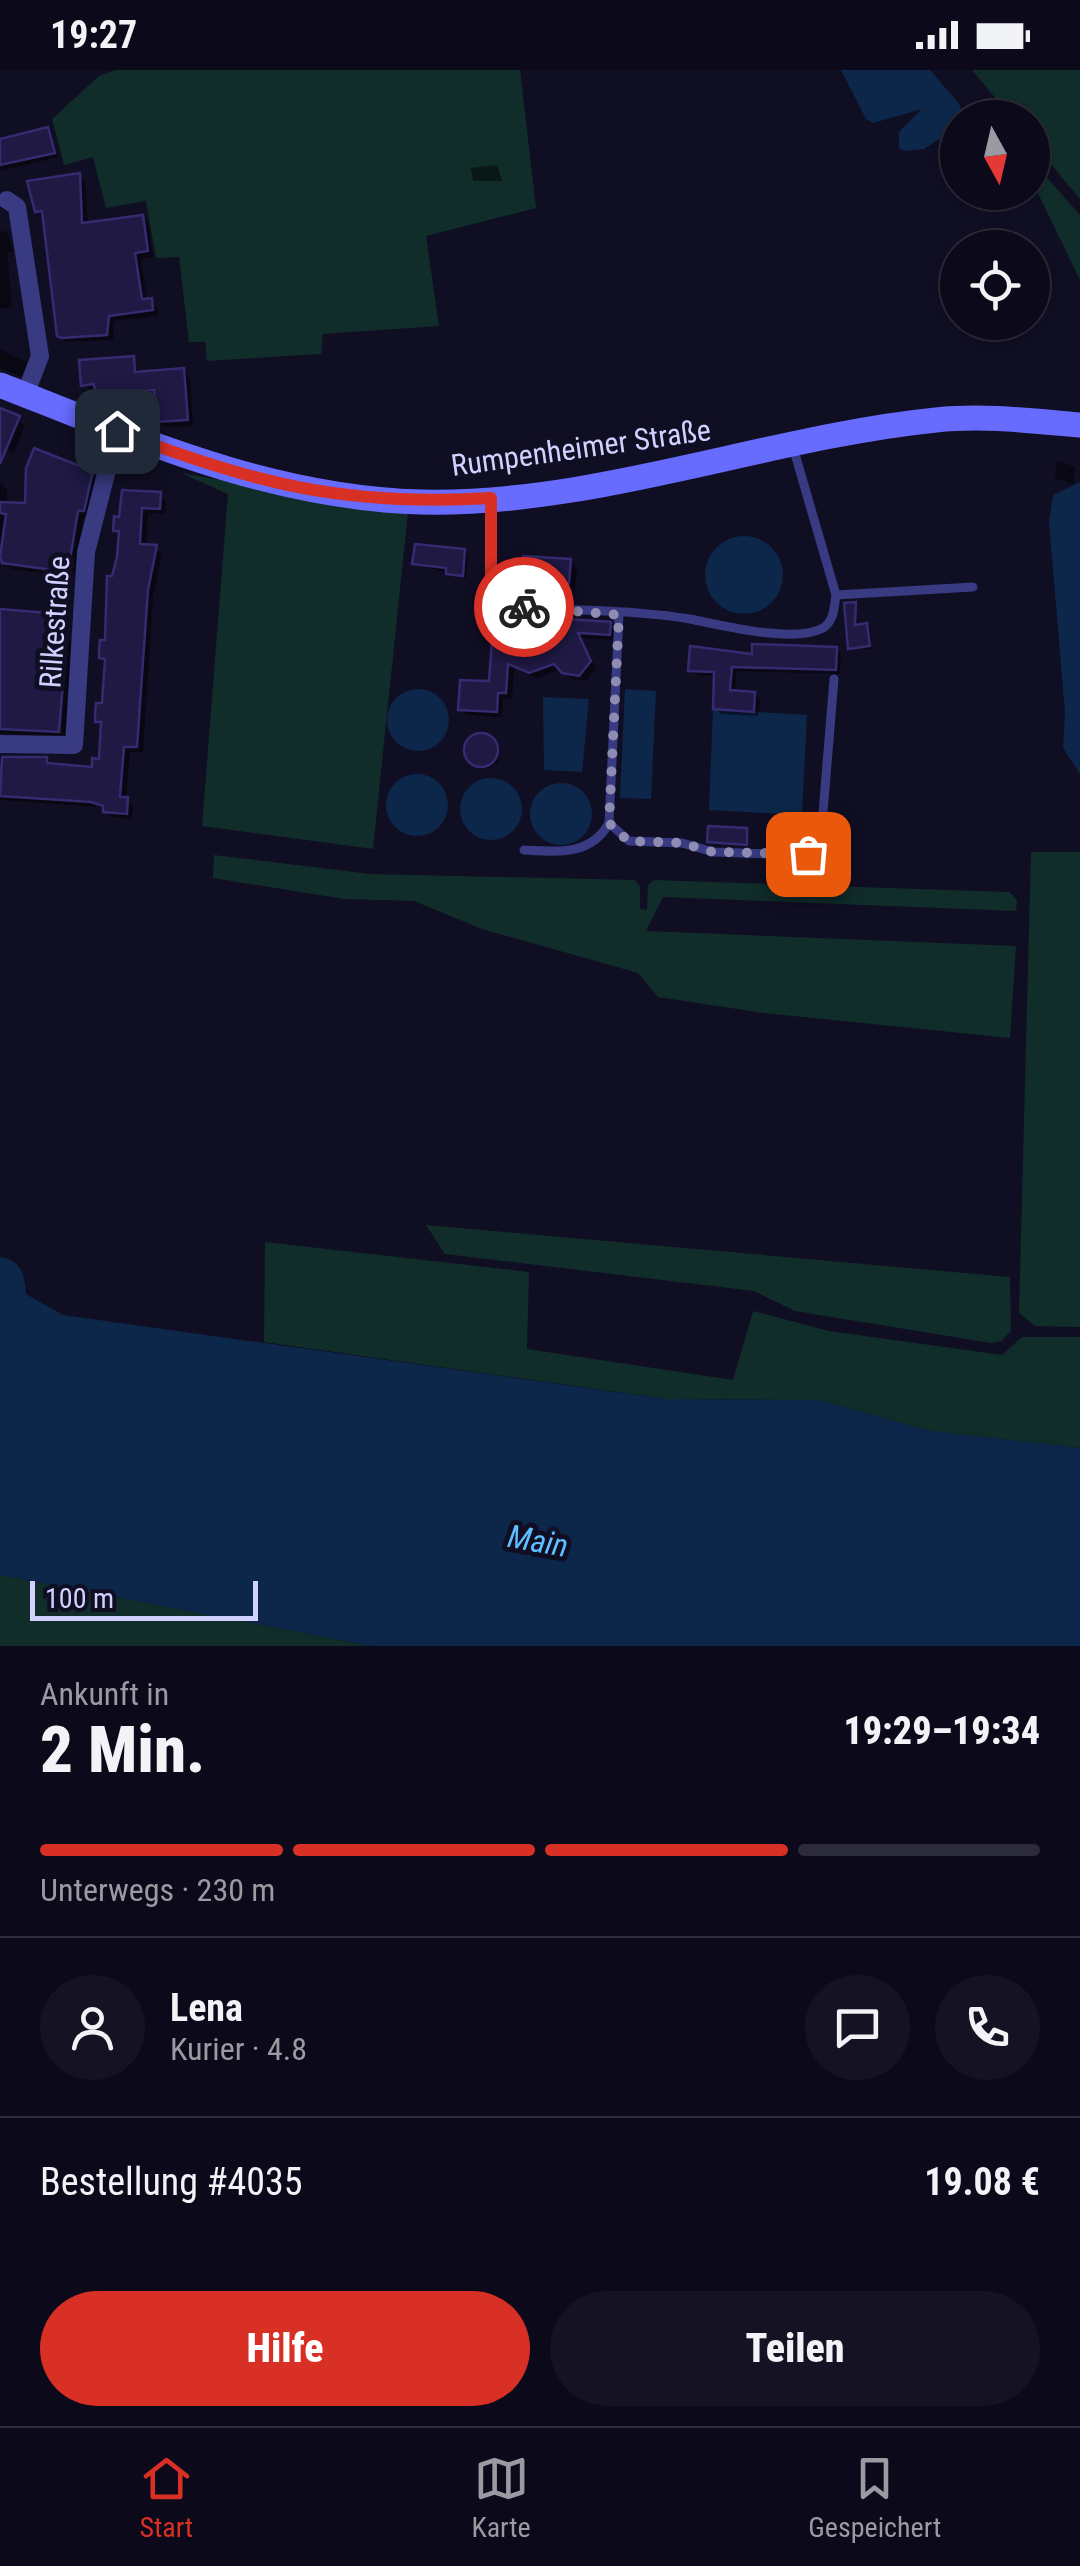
<!DOCTYPE html>
<html lang="de">
<head>
<meta charset="utf-8">
<style>
	:root { --surface:#0c0a1a; --page:#151323; --text:#f1f3f6; --muted:#9a9aa2; --line:#2c2b39; --accent:#d93025 }
	body { margin:0; font-family:"Roboto Condensed",sans-serif; background:var(--page); color:var(--text); height:100vh; display:flex; flex-direction:column; font-size:38px; white-space:nowrap }
	* { box-sizing:border-box; margin:0 }
	p { font-size:32px; color:var(--muted) }
	.icon { flex:none; width:55px; height:55px; fill:none; stroke:currentColor; stroke-width:2; stroke-linecap:round; stroke-linejoin:round }
	.map { position:relative; height:1576px; overflow:hidden }
	.panel { display:flex; flex-direction:column; background:var(--surface); flex:1 }
	.panel>* { flex:none }
	.needle { width:65px; rotate:172deg }
	.fabs { position:absolute; left:940px; top:30px; display:grid; gap:20px }
	.fabs a { display:grid; place-items:center; width:110px; height:110px; border-radius:50%; background:var(--surface); box-shadow:0 2px 8px #0004,0 0 0 2px var(--line); font-size:50px }
	.scale { position:absolute; left:30px; bottom:25px; width:228px; box-sizing:border-box; padding-left:10px; border:5px solid #d2d0ff; border-top:0; font-size:28px; line-height:35px; white-space:nowrap; color:#d2d0ff; -webkit-text-stroke:8px #100e23; paint-order:stroke }
	.pin { position:absolute; display:grid; place-items:center; width:85px; height:85px; color:#fff; margin:-42px; border-radius:20px; box-shadow:0 5px 15px #0006 }
	.courier { position:absolute; display:grid; place-items:center; width:100px; height:100px; margin:-50px; border:8px solid #d93025; border-radius:50%; background:#fff; color:#222; box-shadow:0 2px 12px #0007 }
	.summary em { font-style:normal; font-weight:800 }
	.summary div { display:flex; flex-direction:column-reverse }
	.summary { display:flex; align-items:center; justify-content:space-between; height:170px; padding:0 40px }
	h1 { font-size:65px; font-weight:800; line-height:75px }
	.bar { display:grid; grid-template-columns:repeat(4,1fr); gap:15px 10px; align-content:center; height:120px; padding:0 40px }
	.bar i { height:12px; border-radius:8px; background:var(--line) }
	.bar .selected { background:var(--accent) }
	.bar p { grid-column:span 4 }
	.line { display:flex; align-items:center; gap:25px; padding:0 40px; border-top:2px solid var(--line) }
	.line div { flex:1 }
	.round { display:grid; place-items:center; flex:none; width:105px; height:105px; border-radius:52px; background:var(--page) }
	.primary-button { display:flex; gap:20px; margin-top:auto; padding:20px 40px }
	.primary-button a { flex:1; height:115px; border-radius:60px; background:var(--accent); color:#fff; font-size:40px; font-weight:800; line-height:115px; text-align:center }
	.primary-button a+a { background:var(--page); color:var(--text) }
	.status { display:flex; justify-content:space-between; align-items:center; height:70px; padding:0 50px; background:var(--surface); direction:ltr }
	.status svg { height:28px; fill:currentColor }
	.tab-bar { display:flex; justify-content:space-around; align-items:center; height:140px; border-top:2px solid var(--line); background:var(--surface); font-size:28px; color:var(--muted) }
	.tab-bar a { display:grid; justify-items:center; gap:5px }
	.tab-bar .selected { color:var(--accent) }
	.map>svg:first-child { display:block }
</style>
</head>
<body>
<div class="status"><b>19:27</b><svg viewBox="0 0 49 12"><path d="M0 12V9h3v3zM5 12V6h3v6zM10 12V3h3v9zM15 12V0h3v12zM26 1h20v11H26zM47 4h2v5h-2z"/></svg></div>
<div class="map">
<svg width="1080" height="1576" viewBox="0 0 1080 1576">
	<rect width="100%" height="100%" fill="#100e23"/>
	<g fill="#112d2a">
		<polygon points="115,0 520,0 536,138 426,166 439,256 323,264 321,284 207,291 205,272 189,272 179,187 156,188 146,131 106,138 93,87 64,95 52,49 99,6"/>
		<polygon points="972,0 1080,0 1080,129 1033,73 1032,48 1011,47"/>
		<polygon points="1033,92 1080,145 1080,210 1033,113"/>
		<polygon points="181,403 408,442 373,779 202,756 228,424"/>
		<polygon points="1031,782 1080,782 1080,1257 1035,1256 1019,1243"/>
		<polygon points="214,785 370,804 635,810 640,816 640,839 647,840 648,815 654,810 1009,822 1017,830 1016,841 663,827 646,861 1016,876 1010,968 764,943 658,927 638,903 482,859 414,831 344,829 213,808"/>
		<polygon points="426,1155 1010,1207 1011,1261 1001,1271 991,1273 795,1241 754,1221 445,1184"/>
		<polygon points="265,1172 529,1202 527,1279 733,1310 753,1241 829,1261 1002,1285 1022,1267 1080,1267 1080,1378 930,1361 819,1330 666,1329 264,1272"/>
		<polygon points="0,1505 372,1576 0,1576"/>
	</g>
	<g fill="#0c2749">
		<polygon points="841,0 930,0 960,35 963,47 958,48 957,58 924,79 904,81 899,78 899,62 922,39 873,53 866,49"/>
		<polygon points="1080,412 1080,704 1063,678 1065,642 1049,452 1053,425"/>
		<circle cx="744" cy="505" r="39"/>
		<polygon points="625,619 656,621 651,729 620,728"/>
		<circle cx="418" cy="650" r="31"/>
		<polygon points="543,627 589,629 582,702 544,700"/>
		<polygon points="713,639 807,645 802,745 709,740"/>
		<circle cx="417" cy="735" r="31"/>
		<circle cx="491" cy="739" r="31"/>
		<circle cx="561" cy="744" r="31"/>
		<path d="M0,1187c21,2 25,19 26,37l37,21 603,84 153,1 111,31 150,17v198h-708l-372,-71z"/>
	</g>
	<g fill="#0007">
		<polygon points="47,60 58,87 0,101 0,79"/>
		<polygon points="497,95 502,111 473,111 471,98"/>
		<polygon points="79,105 85,112 88,155 142,147 149,154 153,187 141,189 147,231 157,237 158,246 114,251 113,270 66,272 59,265 44,148 37,141"/>
		<polygon points="7,161 14,181 7,182 12,237 0,239 0,162"/>
		<polygon points="0,279 27,293 22,307 0,298"/>
		<polygon points="133,288 140,304 183,301 190,308 193,356 165,357 158,351 157,326 104,330 83,314"/>
		<polygon points="0,341 25,355 14,383 0,378"/>
		<polygon points="1057,391 1075,397 1073,414 1055,408"/>
		<polygon points="91,403 98,410 90,447 84,447 74,507 12,499 0,492 0,412 7,419 7,435 27,436"/>
		<polygon points="160,425 166,431 165,444 148,443 146,477 162,484 153,527 143,682 130,682 126,729 133,736 132,749 112,747 100,737 0,730 0,686 94,699 101,692 103,657 97,651 104,636 107,593 101,587 108,573 121,465 115,460 116,449"/>
		<polygon points="463,481 468,486 466,509 415,493"/>
		<polygon points="569,491 577,499 575,519 568,518 567,529 560,537 547,536 538,521 525,513"/>
		<polygon points="855,535 858,557 870,560 872,579 850,578"/>
		<polygon points="0,542 47,546 54,552 53,565 66,566 72,573 65,668 0,663"/>
		<polygon points="496,546 609,554 616,560 615,570 582,568 596,598 586,611 571,608 562,599 537,608 514,598 512,629 503,628 502,647 467,645 461,639 491,614"/>
		<polygon points="836,580 841,585 840,604 736,601 735,623 754,624 760,629 758,646 721,644 715,638 717,606 696,605 691,600 754,587"/>
		<circle cx="484" cy="683" r="16"/>
		<polygon points="746,760 749,777 709,771"/>
	</g>
	<g fill="#1f1944" stroke="#352b70" stroke-width="2.5">
		<polygon points="48,57 55,83 0,95 0,69"/>
		<polygon points="80,103 82,153 143,145 148,181 135,183 142,229 152,228 153,240 109,246 107,265 61,268 57,266 42,141 35,142 27,111"/>
		<polygon points="134,286 135,302 184,298 188,350 156,352 154,320 95,324 94,314 81,316 79,290"/>
		<polygon points="0,338 20,346 0,394"/>
		<polygon points="34,378 93,401 84,441 78,441 68,502 2,493 0,487 6,444 0,443 0,432 25,433 26,398"/>
		<polygon points="122,420 161,422 160,439 142,438 140,474 157,475 148,520 137,677 124,677 120,727 128,727 127,744 103,742 103,736 91,732 0,726 2,687 47,687 47,693 92,697 92,688 99,689 101,652 95,652 95,644 96,633 102,633 105,589 99,588 99,580 100,570 105,570 107,506 112,506 117,487 119,461 113,461 114,446 119,447"/>
		<polygon points="415,474 465,479 463,506 446,504 446,498 412,494"/>
		<polygon points="523,486 571,489 569,513 561,512 561,521 552,530 537,529 534,515 522,514"/>
		<polygon points="856,532 855,555 867,553 870,576 848,579 844,533"/>
		<polygon points="0,539 48,543 47,562 67,564 59,662 0,659"/>
		<polygon points="494,544 611,552 610,565 578,563 591,591 579,606 562,603 554,594 529,603 508,594 506,623 498,623 497,642 458,640 460,610 489,611"/>
		<polygon points="752,574 837,577 836,600 732,597 730,620 755,622 754,642 713,639 714,602 688,601 690,576 752,584"/>
		<circle cx="481" cy="680" r="17"/>
		<polygon points="708,756 747,758 747,775 707,772"/>
	</g>
	<g fill="none" stroke-linecap="round" stroke-linejoin="round">
		<g stroke="#383a82" stroke-width="9">
			<path d="M491,435v87l19,13c59,7 121,4 180,14 31,6 101,24 131,10 13,-6 13,-21 15,-34l-43,-148"/>
			<polyline points="836,525 973,517"/>
			<polyline points="619,545 609,753 629,771 682,773 713,782 803,785 821,767 834,609"/>
			<path d="M524,780c33,2 67,6 85,-27"/>
		</g>
		<g stroke="#383a82" stroke-width="18">
			<polyline points="7,130 17,137 40,286 25,325"/>
			<polyline points="0,674 74,675 86,482 117,361"/>
		</g>
		<path stroke="#676cff" stroke-width="25" d="M0,315c138,54 270,113 421,117 173,4 346,-65 515,-82 48,-5 97,1 144,5"/>
	</g>
	<g fill="none" stroke-linecap="round" stroke-linejoin="round">
		<polyline stroke="#8e8cb2" stroke-width="10" stroke-dasharray="0 18" points="524,537 619,545 609,753 628,771 682,773 713,782 808,784"/>
		<path stroke="#d93025" stroke-width="12" d="M117,361c134,52 228,76 374,67v94l19,13 14,2"/>
	</g>
	<g text-anchor="middle" stroke-width="10" stroke-linejoin="round" paint-order="stroke">
		<g font-size="30" fill="#d2d0ff" stroke="#100e23">
			<text transform="translate(581 378) rotate(-8)" y="10">Rumpenheimer Straße</text>
			<text transform="translate(55 552) rotate(-86)" y="10">Rilkestraße</text>
		</g>
		<g font-size="32" font-style="italic" fill="#5ebeff" stroke="#100e23">
			<text transform="translate(538 1471) rotate(10)" y="11">Main</text>
		</g>
	</g>
</svg>
<div class="fabs">
<a><svg class="needle" viewBox="-14 -14 28 28"><path d="M0-13l5 13h-10z" fill="#e53935"/><path d="M0 13l5-13h-10z" fill="#9a9aa2"/></svg></a>
<a><svg class="icon" aria-label="locate" viewBox="0 0 24 24"><circle cx="12" cy="12" r="6"/><path d="M12 2v4M12 18v4M2 12h4M18 12h4"/></svg></a>
</div>
<div class="scale">100 m</div>
<div class="pin" style="left:808px;top:784px;background:#ea580c"><svg class="icon" aria-label="bag" viewBox="0 0 24 24"><path d="M5 8h14l-1 12H6zM9 8a3 3 0 0 1 6 0"/></svg></div>
<div class="pin" style="left:117px;top:361px;background:#1f2937"><svg class="icon" aria-label="home" viewBox="0 0 24 24"><path d="M3 11l9-7 9 7M6 9v11h12V9"/></svg></div>
<div class="courier" style="left:524px;top:537px"><svg class="icon" aria-label="bike" viewBox="0 0 24 24"><circle cx="6" cy="16" r="4"/><circle cx="18" cy="16" r="4"/><path d="M6 16l4-8h5l3 8M10 8l3 8H6M13 5h3"/></svg></div>
</div>
<section class="panel">
<div class="summary"><div><h1>2 Min.</h1><p>Ankunft in</p></div><em>19:29–19:34</em></div>
<div class="bar"><i class="selected"></i><i class="selected"></i><i class="selected"></i><i></i><p>Unterwegs · 230 m</p></div>
<div class="line" style="height:180px"><a class="round"><svg class="icon" aria-label="person" viewBox="0 0 24 24"><circle cx="12" cy="8" r="4"/><path d="M4 21q1-7 8-7t8 7"/></svg></a><div><b>Lena</b><p>Kurier · 4.8</p></div><a class="round"><svg class="icon" aria-label="chat" viewBox="0 0 24 24"><path d="M4 5h16v11H9l-5 4z"/></svg></a><a class="round"><svg class="icon" aria-label="phone" viewBox="0 0 24 24"><path d="M5 4h4l2 5-3 2q2 4 5 5l2-3 5 2v4C11 20 4 13 5 4z"/></svg></a></div>
<div class="line" style="height:130px"><div>Bestellung #4035</div><b>19.08 €</b></div>
<div class="primary-button"><a>Hilfe</a><a>Teilen</a></div>
</section>
<nav class="tab-bar">
<a class="selected"><svg class="icon" aria-label="home" viewBox="0 0 24 24"><path d="M3 11l9-7 9 7M6 9v11h12V9"/></svg>Start</a>
<a><svg class="icon" aria-label="map" viewBox="0 0 24 24"><path d="M3 6l6-2 6 2 6-2v14l-6 2-6-2-6 2zM9 4v14M15 6v14"/></svg>Karte</a>
<a><svg class="icon" aria-label="saved" viewBox="0 0 24 24"><path d="M7 4h10v16l-5-4-5 4z"/></svg>Gespeichert</a>
</nav>
</body>
</html>
